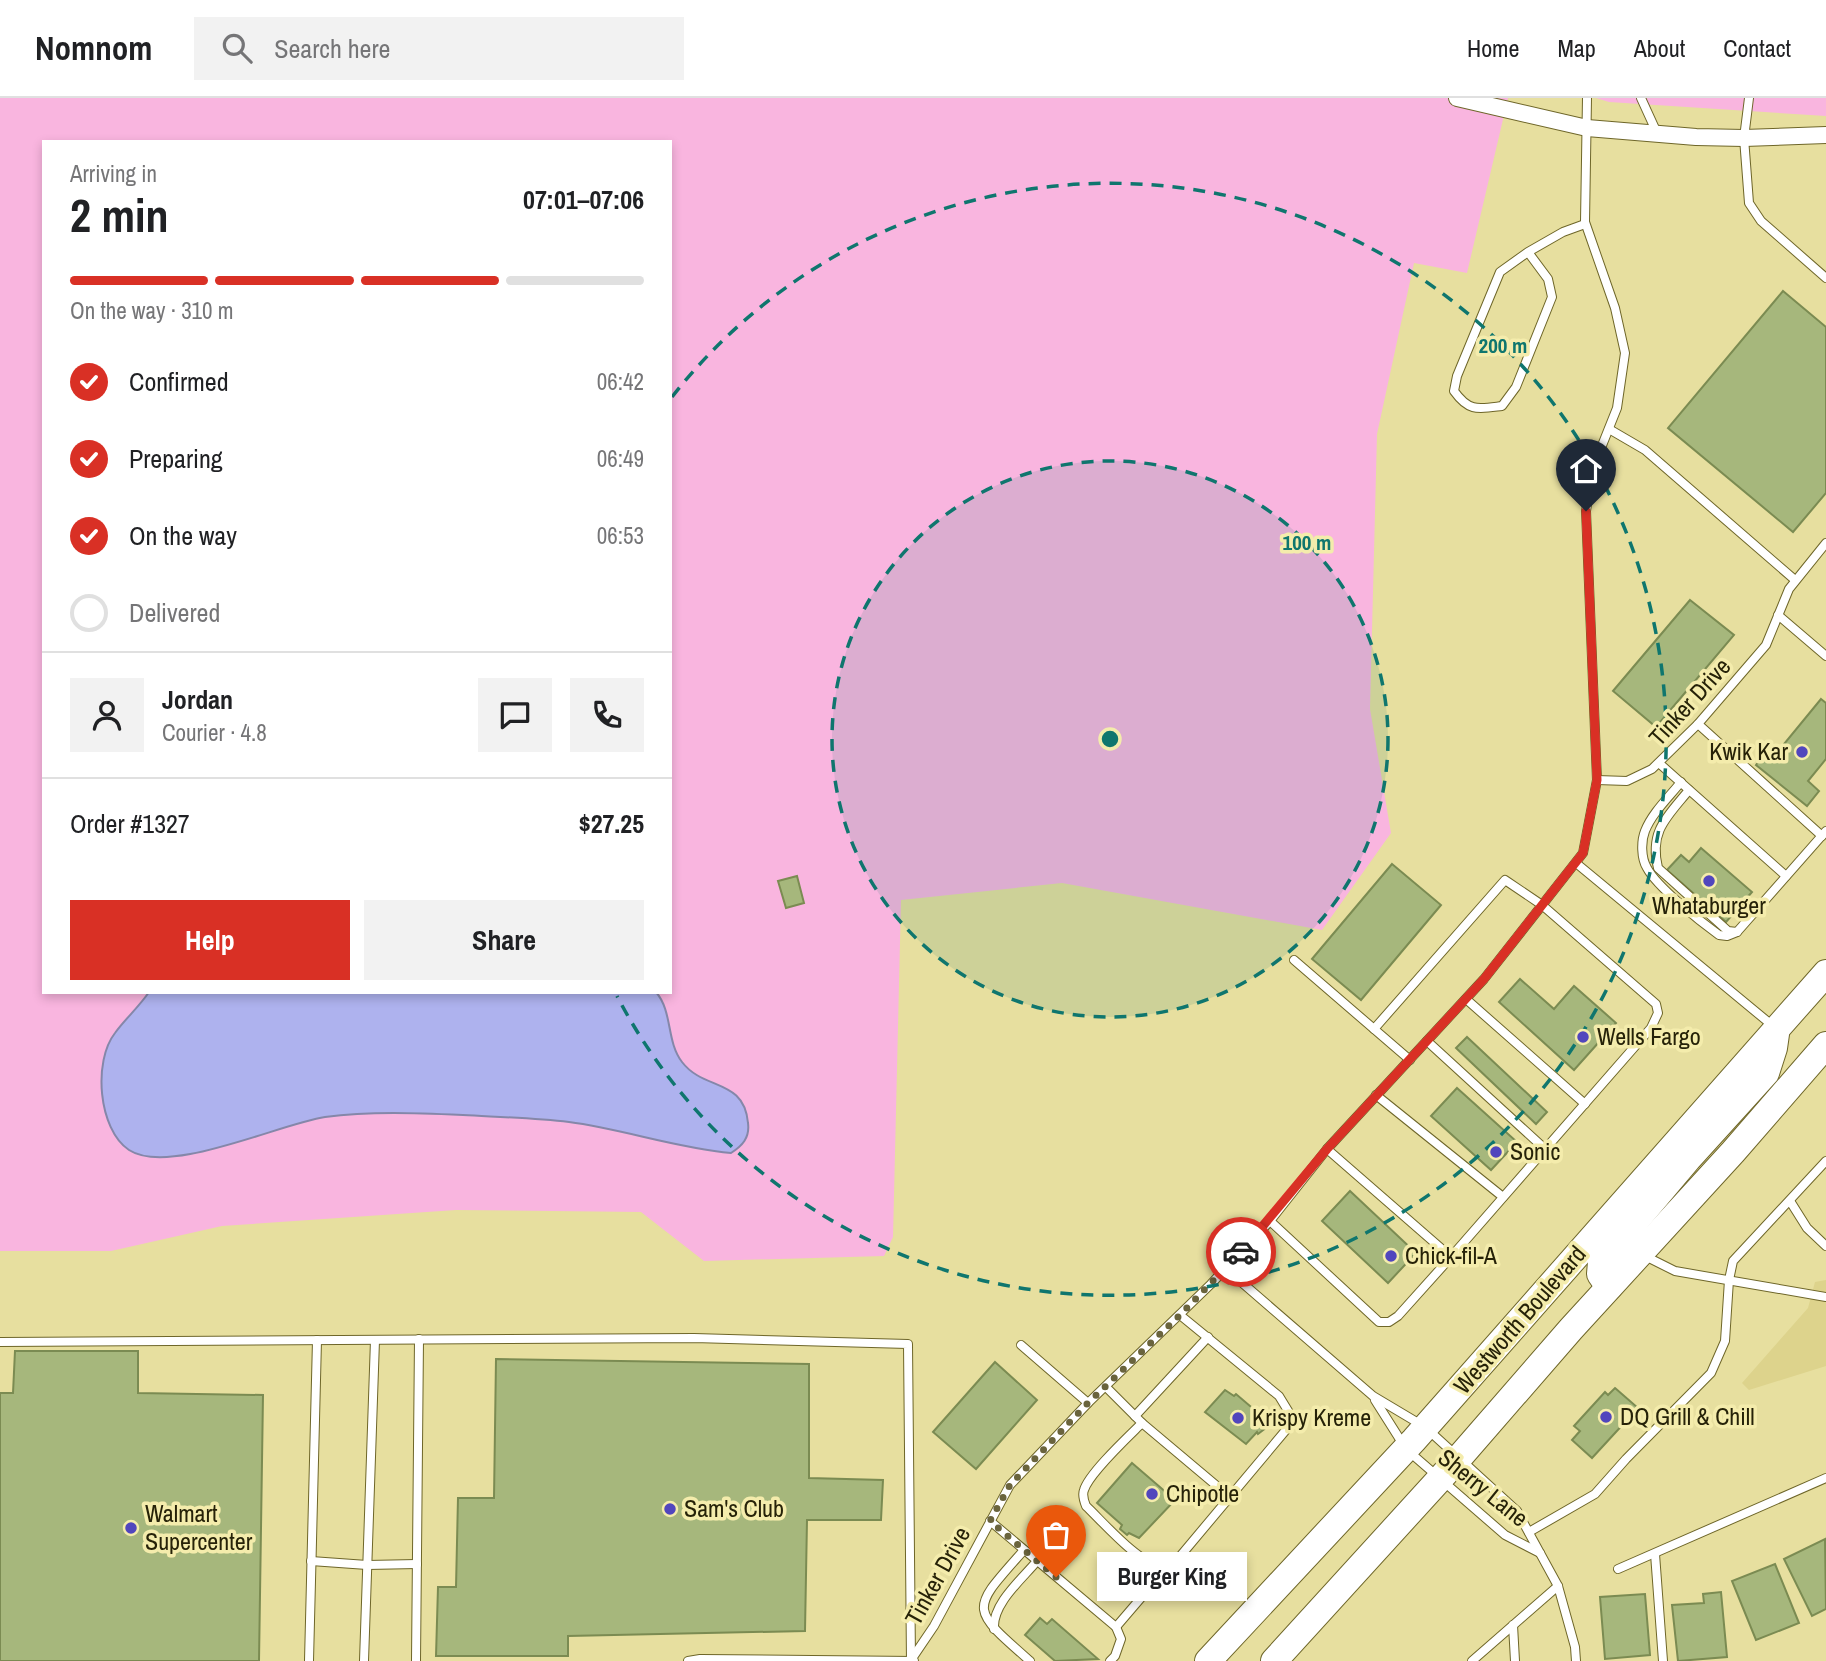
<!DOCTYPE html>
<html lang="en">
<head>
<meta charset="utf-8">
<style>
	:root { --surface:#fff; --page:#f2f2f2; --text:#202124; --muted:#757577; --line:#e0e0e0; --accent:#d93025 }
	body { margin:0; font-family:"Archivo Narrow",sans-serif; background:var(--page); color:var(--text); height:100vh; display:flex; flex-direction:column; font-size:26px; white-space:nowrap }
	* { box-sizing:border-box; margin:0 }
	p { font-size:23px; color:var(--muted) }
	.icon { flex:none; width:38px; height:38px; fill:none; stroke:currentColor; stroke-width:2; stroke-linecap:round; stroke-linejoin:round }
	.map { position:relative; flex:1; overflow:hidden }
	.sheet { position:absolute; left:42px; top:42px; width:630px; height:854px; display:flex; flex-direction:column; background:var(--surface); border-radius:0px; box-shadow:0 4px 10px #0003 }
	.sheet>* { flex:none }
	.pin { position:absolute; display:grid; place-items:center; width:60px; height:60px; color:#fff; margin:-72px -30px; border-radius:50% 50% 50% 0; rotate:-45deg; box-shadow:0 0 7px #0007 }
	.pin .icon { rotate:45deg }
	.courier { position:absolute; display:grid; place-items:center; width:70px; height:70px; margin:-35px; border:5px solid #d93025; border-radius:50%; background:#fff; color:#222; box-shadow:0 2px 9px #0007 }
	.bubble { position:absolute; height:49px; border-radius:0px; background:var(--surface); box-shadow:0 4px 10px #0003; font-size:23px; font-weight:700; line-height:49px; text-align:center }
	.overview em { font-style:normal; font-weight:700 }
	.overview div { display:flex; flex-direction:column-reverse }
	.overview { display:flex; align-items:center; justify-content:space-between; height:119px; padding:0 28px }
	h1 { font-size:46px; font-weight:700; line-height:52px }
	.bar { display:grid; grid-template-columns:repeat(4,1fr); gap:10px 7px; align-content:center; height:84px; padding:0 28px }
	.bar i { height:9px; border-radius:5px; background:var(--line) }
	.bar .selected { background:var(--accent) }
	.bar p { grid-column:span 4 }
	.line { display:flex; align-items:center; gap:18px; padding:0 28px; border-top:2px solid var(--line) }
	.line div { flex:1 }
	.round { display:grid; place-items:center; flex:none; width:74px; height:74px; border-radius:0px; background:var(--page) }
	ol { padding:0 28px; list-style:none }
	li { display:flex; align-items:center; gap:21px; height:77px }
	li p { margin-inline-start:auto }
	li .icon { padding:7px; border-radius:50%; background:var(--accent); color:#fff; stroke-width:4 }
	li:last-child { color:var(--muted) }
	li i { width:38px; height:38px; border:4px solid var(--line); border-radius:50% }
	.cta { display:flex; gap:14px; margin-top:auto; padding:14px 28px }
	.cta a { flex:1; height:80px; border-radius:0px; background:var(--accent); color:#fff; font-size:28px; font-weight:700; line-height:80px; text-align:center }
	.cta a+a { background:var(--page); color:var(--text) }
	header { display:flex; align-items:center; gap:42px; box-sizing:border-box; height:98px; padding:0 35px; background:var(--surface); border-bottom:2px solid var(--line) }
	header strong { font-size:33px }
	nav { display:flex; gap:38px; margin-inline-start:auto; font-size:24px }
	.search { width:490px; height:63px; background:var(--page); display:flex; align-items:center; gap:18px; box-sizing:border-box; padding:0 24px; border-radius:0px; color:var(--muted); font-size:26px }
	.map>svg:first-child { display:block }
</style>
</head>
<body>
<header>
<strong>Nomnom</strong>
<div class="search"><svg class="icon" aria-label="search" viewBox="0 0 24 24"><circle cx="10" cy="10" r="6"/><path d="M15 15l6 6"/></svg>Search here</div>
<nav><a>Home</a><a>Map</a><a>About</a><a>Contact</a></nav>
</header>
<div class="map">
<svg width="1826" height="1563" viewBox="0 0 1826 1563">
	<rect width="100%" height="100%" fill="#e7df9f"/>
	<polygon fill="#ddd38c" points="1826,1182 1826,1268 1749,1292 1742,1285 1808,1210 1815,1184"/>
	<g fill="#f9b5df" fill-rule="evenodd">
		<path d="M0,0h1508l-41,175 -53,-10 -37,171 -7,275 21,124 -69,97 -260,-47 -161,17 -8,337 -9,19 -180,5 -63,-49 -185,-2 -234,16 -111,25h-111zM44,44h626v850h-626z"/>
		<polygon points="1596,0 1826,0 1826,18 1609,4"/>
	</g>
	<path fill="#aeb2ee" stroke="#8587a9" stroke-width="2" d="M149,894h507c17,20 10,49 26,70 22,29 62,16 66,61 2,15 -6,23 -17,30 -55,-5 -108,-24 -162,-31 -35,-4 -71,-5 -106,-7 -46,-2 -93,-4 -138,2 -46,7 -156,59 -196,33 -31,-21 -36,-89 -14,-117 10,-14 24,-26 34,-41z"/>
	<g fill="#a6b77c" stroke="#7b8b52" stroke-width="2">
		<polygon points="1783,193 1826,229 1826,395 1793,434 1668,330"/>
		<polygon points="1690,502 1734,537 1656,629 1613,593"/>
		<polygon points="1821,601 1826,605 1826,661 1808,683 1819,693 1807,708 1756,667 1768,651 1775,657"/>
		<polygon points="1701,750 1752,794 1726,824 1667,772 1681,757 1689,764"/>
		<polygon points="1392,766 1441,807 1361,902 1312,861"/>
		<polygon points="797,778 804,805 786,810 778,783"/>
		<polygon points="1520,881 1554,911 1574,888 1616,925 1574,972 1499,904"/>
		<polygon points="1467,939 1547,1014 1536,1026 1456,950"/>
		<polygon points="1457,990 1517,1044 1491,1072 1431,1018"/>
		<polygon points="1350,1093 1416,1155 1388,1185 1322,1123"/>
		<polygon points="15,1253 138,1253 138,1295 263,1297 259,1563 0,1563 0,1295 13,1295"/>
		<polygon points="496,1261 809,1266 809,1380 883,1382 881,1422 807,1422 805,1533 568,1538 568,1558 436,1558 438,1489 456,1489 458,1400 494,1400"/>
		<polygon points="995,1264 1037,1302 976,1371 933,1334"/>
		<polygon points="1615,1290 1638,1310 1592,1360 1572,1342 1580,1333 1574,1328 1605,1294 1608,1297"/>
		<polygon points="1225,1292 1234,1298 1236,1296 1271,1326 1258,1336 1257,1334 1246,1346 1205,1314"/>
		<polygon points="1132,1365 1175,1402 1139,1440 1129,1435 1127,1437 1120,1431 1122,1427 1097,1405"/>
		<polygon points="1825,1441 1826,1511 1812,1518 1784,1461"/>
		<polygon points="1775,1466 1799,1525 1756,1542 1732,1483"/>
		<polygon points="1721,1494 1727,1559 1678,1563 1672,1507 1704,1505 1703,1496"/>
		<polygon points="1645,1496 1650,1557 1605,1561 1600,1499"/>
		<polygon points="1040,1520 1047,1526 1052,1521 1098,1561 1055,1563 1025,1537"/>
	</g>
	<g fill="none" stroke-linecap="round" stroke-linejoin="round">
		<defs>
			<g id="service">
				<polyline points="1641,0 1657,35"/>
				<polyline points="1749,0 1744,40 1749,105 1761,123 1826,180"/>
				<path d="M1528,154l20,27 4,18 -36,90 -14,19c-24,3 -33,6 -48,-15l3,-15 43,-104 28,-20 35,-20 22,-8"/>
				<polyline points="1609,331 1645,352 1795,482"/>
				<polyline points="1778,517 1826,558"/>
				<polyline points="1698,626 1822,738"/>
				<polyline points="1660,666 1786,778"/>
				<polyline points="1597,682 1627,683 1652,671 1698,626 1766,547 1789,491 1826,445"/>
				<path d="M1681,684c-12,15 -29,31 -36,49 -4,10 -4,27 2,37 10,19 54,54 72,67l8,1 10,-4 89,-101"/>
				<path d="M1689,692c-22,27 -40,41 -31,78l70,63 9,1"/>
				<polyline points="1576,765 1773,928"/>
				<polyline points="1294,862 1410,962"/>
				<polyline points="1466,901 1585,1006"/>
				<polyline points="1374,931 1505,782 1542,807 1656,906 1658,915 1651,930 1451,1159"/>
				<polyline points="1427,943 1545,1051"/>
				<polyline points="1376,997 1503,1099"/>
				<polyline points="1790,1103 1807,1130 1826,1148"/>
				<polyline points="1270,1123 1379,1224 1389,1224 1398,1218 1451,1159 1327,1051"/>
				<polyline points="1643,1157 1675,1173 1826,1199"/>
				<polyline points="1225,1170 1373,1298 1425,1329 1517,1413 1558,1488 1575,1549 1576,1563"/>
				<polyline points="0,1244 694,1240 908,1246 911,1563"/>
				<polyline points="1021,1247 1088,1305"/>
				<path d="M1106,1289l36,36c-13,13 -53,50 -58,67 -2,5 0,11 2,16 16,15 54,59 75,60 6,0 11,-3 16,-6l114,-136 -1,-10 -11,-18 -99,-81"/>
				<polyline points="1375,1302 1406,1351 1505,1437 1540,1455"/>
				<polyline points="1135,1318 1208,1239"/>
				<polyline points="1142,1325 1230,1399"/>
				<polyline points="990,1423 1116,1529 1121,1541 1115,1558 1110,1563"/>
				<polyline points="1529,1434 1595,1396 1626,1361 1711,1275 1725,1243 1729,1182 1733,1163 1826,1063"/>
				<path d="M1024,1452c-53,60 -56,57 6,111"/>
				<polyline points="1655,1456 1663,1563"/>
				<polyline points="311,1463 367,1467 417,1466"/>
				<polyline points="1618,1471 1826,1380"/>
				<polyline points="1513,1527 1515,1563"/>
				<polyline points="1116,1529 1158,1480 1162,1468"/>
				<path d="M994,1531c-2,-25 28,-50 43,-68"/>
				<polyline points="911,1562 934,1528 1010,1387 1088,1305 1211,1186 1270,1123 1327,1051 1484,881 1583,755 1597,682 1586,413 1593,370 1617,310 1625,255 1615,210 1585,124 1587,0"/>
				<polyline points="309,1563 317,1242"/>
				<polyline points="364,1563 375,1242"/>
				<polyline points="416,1563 419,1241"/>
				<polyline points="688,1563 700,1561 914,1563"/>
				<polyline points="1472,1563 1558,1488"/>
			</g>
			<polyline id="minor" points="1457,0 1587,30 1696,39 1744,40 1826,37"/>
			<g id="primary">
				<polyline points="1609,1189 1600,1176 1601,1164 1688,1061 1766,975 1774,950 1776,936"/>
				<polyline points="1208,1563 1414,1342 1826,875"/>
				<polyline points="1274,1563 1458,1361 1571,1231 1733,1054 1826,947"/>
			</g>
		</defs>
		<use href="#service" stroke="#6e6629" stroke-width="10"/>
		<use href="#minor" stroke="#6e6629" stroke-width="18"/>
		<use href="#primary" stroke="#6e6629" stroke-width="28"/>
		<use href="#service" stroke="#fff" stroke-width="8"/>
		<use href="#minor" stroke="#fff" stroke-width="16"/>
		<use href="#primary" stroke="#fff" stroke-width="26"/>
	</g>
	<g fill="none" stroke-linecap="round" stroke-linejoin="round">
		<polyline stroke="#6a643d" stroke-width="7" stroke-dasharray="0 12.6" points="1056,1479 990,1423 1010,1387 1088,1305 1180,1217 1241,1154"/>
		<polyline stroke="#d93025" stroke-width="9" points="1241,1154 1327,1051 1484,881 1583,755 1597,682 1586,413"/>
	</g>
	<circle cx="1110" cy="641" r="278" fill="#0f766e" fill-opacity=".12"/>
	<g fill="none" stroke="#0f766e" stroke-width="3.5" stroke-dasharray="12 9">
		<circle cx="1110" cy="641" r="278"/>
		<path d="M672 299A556 556 0 1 1 617 898"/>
	</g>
	<g fill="#5146bd" stroke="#f4ecac" stroke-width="2.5">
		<circle cx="1802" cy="654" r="7"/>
		<circle cx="1709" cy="783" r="7"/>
		<circle cx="1583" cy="939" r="7"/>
		<circle cx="1496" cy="1054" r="7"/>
		<circle cx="1391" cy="1158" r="7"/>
		<circle cx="1606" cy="1319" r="7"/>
		<circle cx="1238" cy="1320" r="7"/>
		<circle cx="1152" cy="1396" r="7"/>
		<circle cx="670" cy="1411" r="7"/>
		<circle cx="131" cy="1430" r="7"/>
	</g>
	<g text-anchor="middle" stroke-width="7" stroke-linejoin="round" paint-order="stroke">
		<g font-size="24" fill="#262208" stroke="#f4ecac">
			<text transform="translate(1690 604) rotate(-48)" y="8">Tinker Drive</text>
			<text transform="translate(1520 1222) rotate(-49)" y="8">Westworth Boulevard</text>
			<text transform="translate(1483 1390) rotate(39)" y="8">Sherry Lane</text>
			<text transform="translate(938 1478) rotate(-61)" y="8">Tinker Drive</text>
		</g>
		<g font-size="24" fill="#262208" stroke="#f4ecac" text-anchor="start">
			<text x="1788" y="662" text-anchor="end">Kwik Kar</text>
			<text x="1709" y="816" text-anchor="middle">Whataburger</text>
			<text x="1597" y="947">Wells Fargo</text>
			<text x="1510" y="1062">Sonic</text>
			<text x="1405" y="1166">Chick-fil-A</text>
			<text x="1620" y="1327">DQ Grill &amp; Chill</text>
			<text x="1252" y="1328">Krispy Kreme</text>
			<text x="1166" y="1404">Chipotle</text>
			<text x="684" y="1419">Sam's Club</text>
			<text x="145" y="1424">Walmart<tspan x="145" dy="28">Supercenter</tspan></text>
		</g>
	</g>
	<circle cx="1110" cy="641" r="10" fill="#0f766e" stroke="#f4ecac" stroke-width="3.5"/>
	<g font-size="21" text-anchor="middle" font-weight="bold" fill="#0f766e" stroke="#f4ecac" stroke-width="7" stroke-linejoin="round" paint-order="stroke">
		<text x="1503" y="255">200 m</text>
		<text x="1307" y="452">100 m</text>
	</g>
</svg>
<div class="pin" style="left:1056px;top:1479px;background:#ea580c"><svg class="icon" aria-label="bag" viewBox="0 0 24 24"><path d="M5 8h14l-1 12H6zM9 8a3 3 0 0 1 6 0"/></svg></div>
<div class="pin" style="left:1586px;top:413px;background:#1f2937"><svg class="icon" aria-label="home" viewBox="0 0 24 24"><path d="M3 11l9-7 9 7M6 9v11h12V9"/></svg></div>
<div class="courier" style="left:1241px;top:1154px"><svg class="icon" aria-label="car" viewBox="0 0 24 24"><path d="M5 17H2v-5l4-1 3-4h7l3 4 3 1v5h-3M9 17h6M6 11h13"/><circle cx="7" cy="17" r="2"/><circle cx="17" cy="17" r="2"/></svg></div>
<div class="bubble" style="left:1097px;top:1454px;width:150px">Burger King</div>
<section class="sheet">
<div class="overview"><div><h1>2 min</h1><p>Arriving in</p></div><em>07:01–07:06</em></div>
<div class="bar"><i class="selected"></i><i class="selected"></i><i class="selected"></i><i></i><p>On the way · 310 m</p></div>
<ol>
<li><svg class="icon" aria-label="check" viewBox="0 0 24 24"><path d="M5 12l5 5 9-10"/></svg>Confirmed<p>06:42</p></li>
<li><svg class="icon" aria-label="check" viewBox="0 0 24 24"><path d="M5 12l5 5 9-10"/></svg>Preparing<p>06:49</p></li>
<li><svg class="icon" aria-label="check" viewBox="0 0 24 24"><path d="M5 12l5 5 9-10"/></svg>On the way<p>06:53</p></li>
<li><i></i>Delivered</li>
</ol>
<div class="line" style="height:126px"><a class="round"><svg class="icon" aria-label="person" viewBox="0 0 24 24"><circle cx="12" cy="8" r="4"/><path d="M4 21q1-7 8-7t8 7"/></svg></a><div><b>Jordan</b><p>Courier · 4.8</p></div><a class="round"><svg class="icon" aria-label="chat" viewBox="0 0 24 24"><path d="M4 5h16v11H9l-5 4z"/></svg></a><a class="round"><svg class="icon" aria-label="phone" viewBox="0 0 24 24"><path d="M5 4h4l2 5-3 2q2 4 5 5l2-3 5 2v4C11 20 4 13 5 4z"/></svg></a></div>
<div class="line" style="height:91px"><div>Order #1327</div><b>$27.25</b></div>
<div class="cta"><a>Help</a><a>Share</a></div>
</section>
</div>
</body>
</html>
